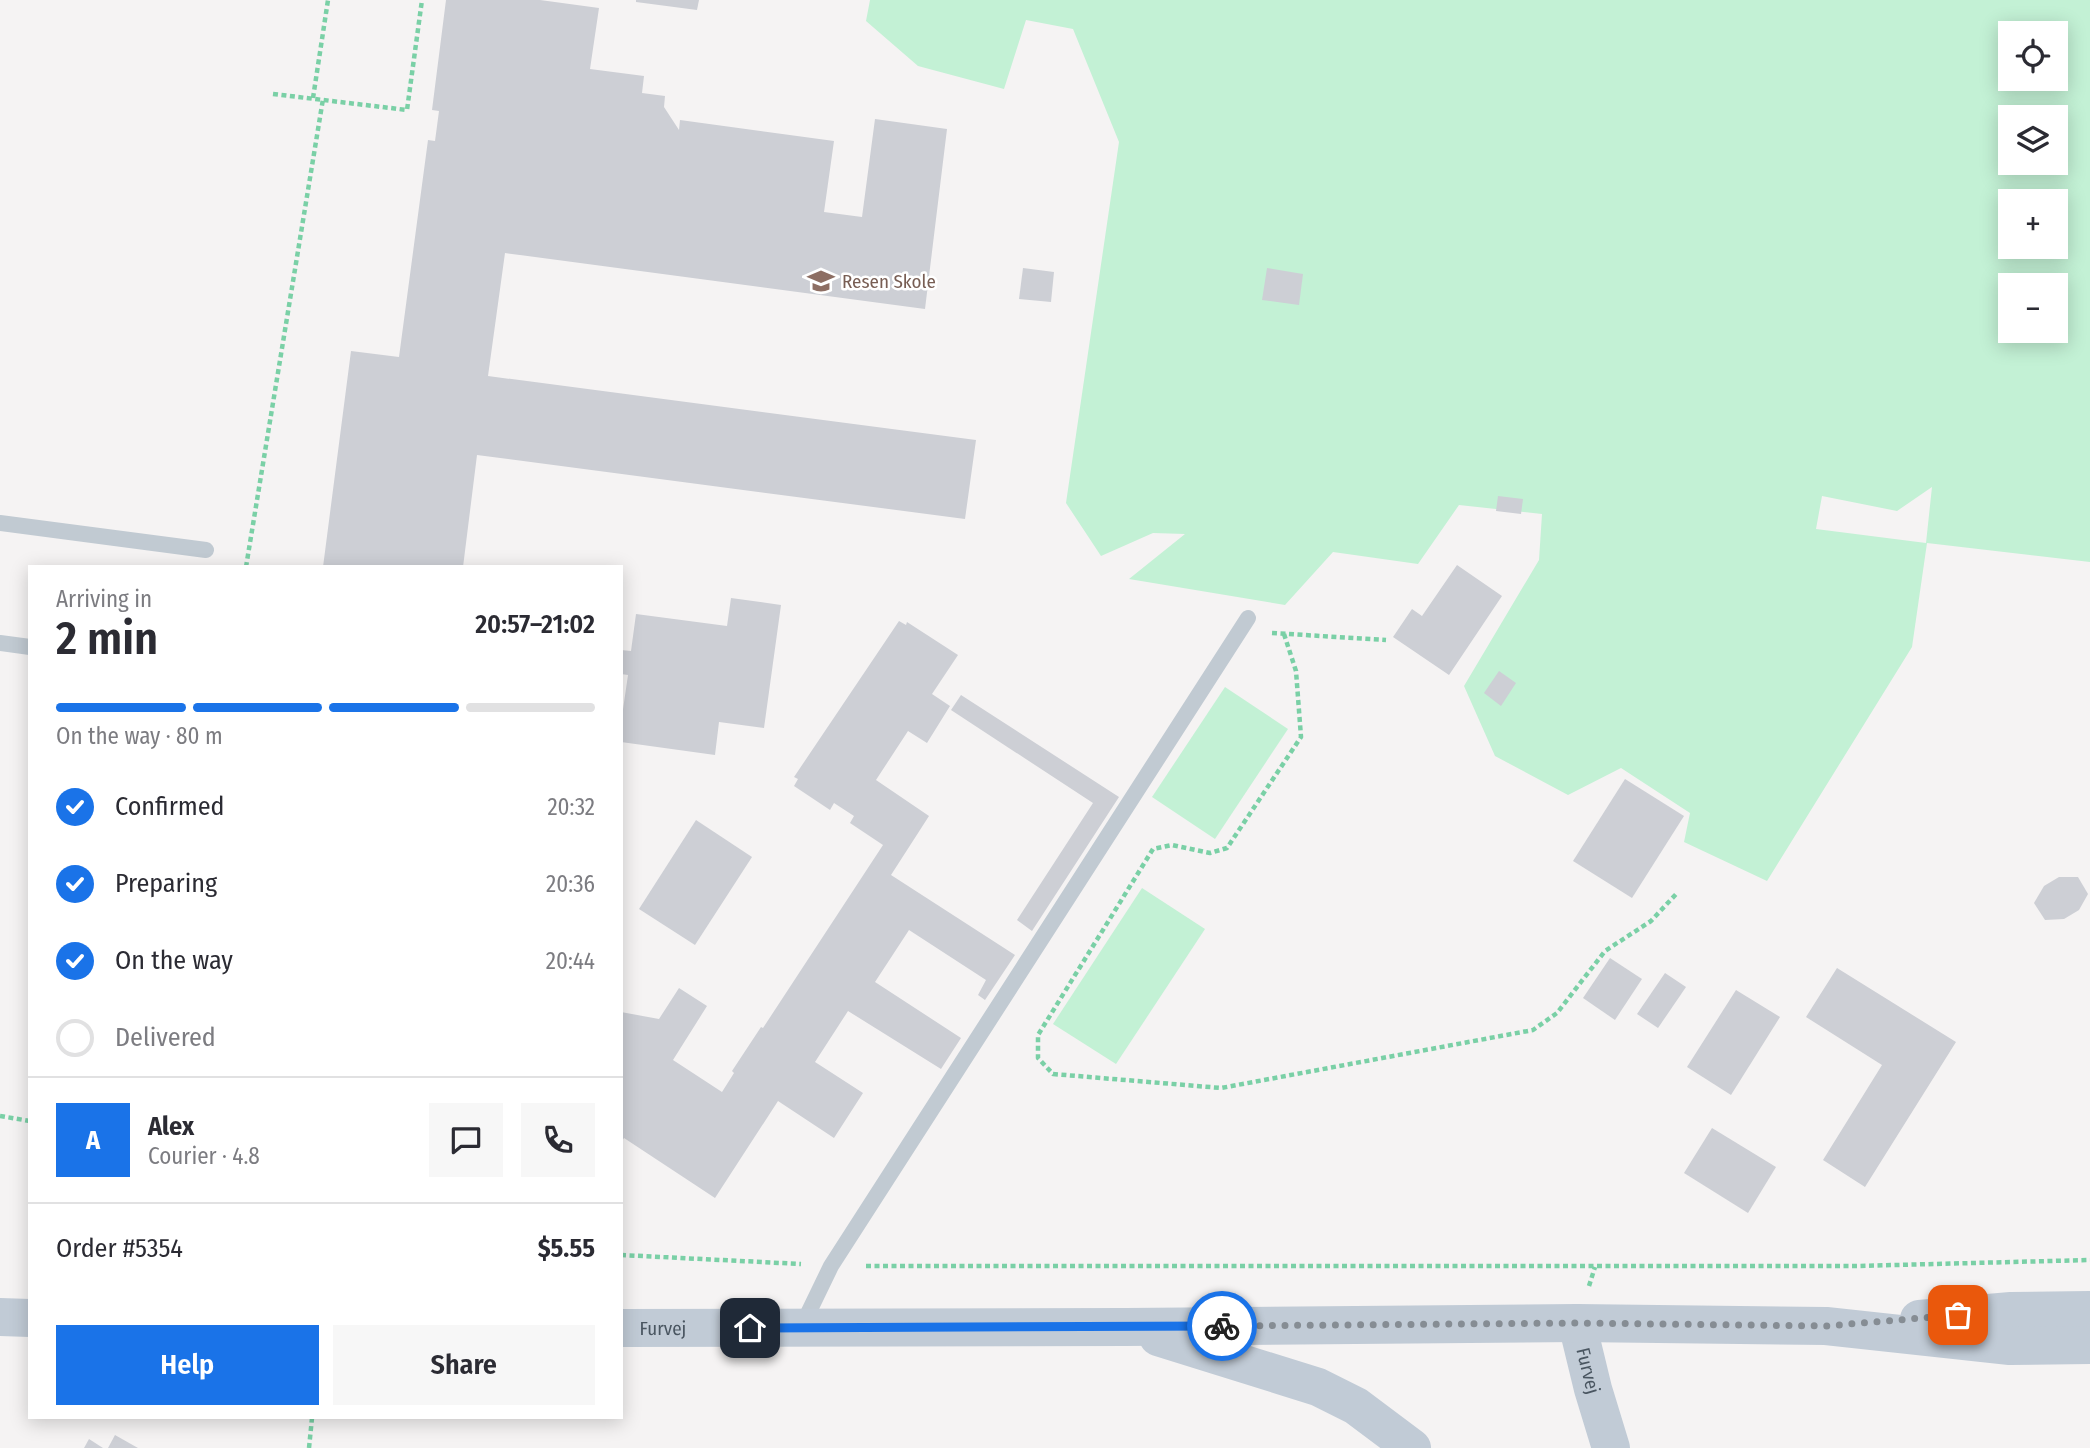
<!DOCTYPE html>
<html lang="en">
<head>
<meta charset="utf-8">
<style>
	:root { --surface:#fff; --page:#f7f7f7; --text:#2b2b33; --muted:#7c7c81; --line:#e1e1e2; --accent:#1a73e8 }
	body { margin:0; font-family:"Fira Sans Condensed",sans-serif; background:var(--page); color:var(--text); height:100vh; display:flex; flex-direction:column; font-size:26px; white-space:nowrap }
	* { box-sizing:border-box; margin:0 }
	p { font-size:23px; color:var(--muted) }
	.icon { flex:none; width:38px; height:38px; fill:none; stroke:currentColor; stroke-width:2; stroke-linecap:round; stroke-linejoin:round }
	.map { position:relative; flex:1; overflow:hidden }
	.side { position:absolute; left:28px; top:565px; width:595px; height:854px; display:flex; flex-direction:column; background:var(--surface); border-radius:0px; box-shadow:0 4px 18px #0003 }
	.side>* { flex:none }
	.tools { position:absolute; left:1998px; top:21px; display:grid; gap:14px }
	.tools a { display:grid; place-items:center; width:70px; height:70px; border-radius:0px; background:var(--surface); box-shadow:0 4px 18px #0003; font-size:35px }
	.pin { position:absolute; display:grid; place-items:center; width:60px; height:60px; color:#fff; margin:-30px; border-radius:14px; box-shadow:0 4px 10px #0006 }
	.courier { position:absolute; display:grid; place-items:center; width:70px; height:70px; margin:-35px; border:5px solid #1a73e8; border-radius:50%; background:#fff; color:#222; box-shadow:0 2px 9px #0007 }
	.overview em { font-style:normal; font-weight:600 }
	.overview div { display:flex; flex-direction:column-reverse }
	.overview { display:flex; align-items:center; justify-content:space-between; height:119px; padding:0 28px }
	h1 { font-size:46px; font-weight:600; line-height:52px }
	.bar { display:grid; grid-template-columns:repeat(4,1fr); gap:10px 7px; align-content:center; height:84px; padding:0 28px }
	.bar i { height:9px; border-radius:5px; background:var(--line) }
	.bar .on { background:var(--accent) }
	.bar p { grid-column:span 4 }
	.line { display:flex; align-items:center; gap:18px; padding:0 28px; border-top:2px solid var(--line) }
	.line div { flex:1 }
	.round { display:grid; place-items:center; flex:none; width:74px; height:74px; border-radius:0px; background:var(--page) }
	ol { padding:0 28px; list-style:none }
	li { display:flex; align-items:center; gap:21px; height:77px }
	li p { margin-inline-start:auto }
	li .icon { padding:7px; border-radius:50%; background:var(--accent); color:#fff; stroke-width:4 }
	li:last-child { color:var(--muted) }
	li i { width:38px; height:38px; border:4px solid var(--line); border-radius:50% }
	.primary-button { display:flex; gap:14px; margin-top:auto; padding:14px 28px }
	.primary-button a { flex:1; height:80px; border-radius:0px; background:var(--accent); color:#fff; font-size:28px; font-weight:600; line-height:80px; text-align:center }
	.primary-button a+a { background:var(--page); color:var(--text) }
	.map>svg:first-child { display:block }
</style>
</head>
<body>
<div class="map">
<svg width="2090" height="1448" viewBox="0 0 2090 1448">
	<rect width="100%" height="100%" fill="#f5f3f3"/>
	<g fill="#c3f1d5" fill-rule="evenodd">
		<path d="M870,0h1220v562l-163,-19 -15,104 -145,234 -83,-39 6,-29 -69,-45 -53,27 -73,-39 -31,-70 75,-126 3,-46 -83,-9 -41,59 -85,-12 -48,53 -156,-26 56,-45 -32,-1 -52,23 -35,-53 53,-361 -46,-113 -47,-9 -22,69 -86,-23 -52,-45zM2011,33h45v46h-45zM2011,117h45v46h-45zM2011,201h45v46h-45zM2011,285h45v46h-45zM1932,487l-6,56 -110,-14 6,-33 75,15z"/>
		<polygon points="1225,687 1288,729 1215,839 1152,797"/>
		<polygon points="1142,888 1205,929 1116,1064 1053,1024"/>
	</g>
	<g fill="#cdcfd5">
		<polygon points="446,0 540,0 599,8 590,69 644,76 642,93 665,96 664,107 679,130 680,120 834,141 824,212 862,217 875,119 947,129 925,309 505,253 488,376 976,440 965,519 477,455 463,567 323,567 351,351 399,357 428,140 435,141 439,111 432,110"/>
		<polygon points="636,0 699,0 697,10 636,2"/>
		<polygon points="1023,268 1054,272 1051,302 1019,299"/>
		<polygon points="1267,268 1303,274 1299,305 1262,300"/>
		<polygon points="1498,496 1523,499 1521,514 1496,511"/>
		<polygon points="1457,565 1502,596 1449,675 1393,637 1412,609 1422,616"/>
		<polygon points="731,598 781,605 764,728 719,722 715,755 621,742 621,723 628,675 621,674 621,650 631,651 636,614 727,626"/>
		<polygon points="899,621 906,625 907,622 958,655 932,694 950,706 927,743 908,731 876,780 929,816 891,875 1015,955 985,1000 978,995 986,980 909,930 875,982 961,1038 941,1069 848,1011 815,1062 863,1093 834,1138 778,1101 715,1198 624,1138 621,1143 621,1012 659,1019 679,988 707,1006 673,1060 722,1092 734,1073 732,1071 761,1027 763,1028 883,845 850,823 854,816 834,803 830,810 794,786 798,779 794,777"/>
		<polygon points="1499,671 1516,683 1501,706 1484,693"/>
		<polygon points="961,695 1119,797 1032,931 1017,920 1093,803 951,710"/>
		<polygon points="1625,779 1684,816 1632,898 1573,861"/>
		<polygon points="696,820 752,857 695,945 639,909"/>
		<polygon points="2059,877 2078,877 2088,894 2079,910 2064,919 2045,920 2034,903 2044,886"/>
		<polygon points="1610,958 1642,979 1615,1020 1583,998"/>
		<polygon points="1837,968 1956,1042 1865,1187 1823,1160 1882,1065 1806,1017"/>
		<polygon points="1665,973 1686,987 1658,1028 1637,1014"/>
		<polygon points="1736,990 1780,1017 1731,1095 1687,1067"/>
		<polygon points="1712,1128 1776,1167 1748,1213 1684,1173"/>
		<polygon points="115,1435 138,1448 108,1448"/>
		<polygon points="89,1439 103,1448 84,1448"/>
	</g>
	<g fill="none" stroke-linecap="round" stroke-linejoin="round">
		<g stroke="#7ad0a6" stroke-width="4.5" stroke-dasharray="5 3.5" stroke-linecap="butt">
			<polyline points="273,94 407,110 422,0"/>
			<polyline points="313,98 328,0"/>
			<polyline points="246,567 323,99"/>
			<polyline points="1272,633 1386,640"/>
			<polyline points="1284,634 1296,671 1301,737 1227,848 1210,853 1172,845 1153,849 1038,1035 1038,1058 1053,1074 1221,1088 1533,1030 1557,1013 1605,951 1651,921 1678,892"/>
			<polyline points="0,1116 30,1121"/>
			<polyline points="621,1255 801,1264"/>
			<polyline points="866,1266 1856,1266 2090,1260"/>
			<polyline points="1589,1286 1595,1267"/>
			<polyline points="309,1448 312,1418"/>
		</g>
		<g stroke="#c1cad2" stroke-width="16">
			<polyline points="0,523 206,550"/>
			<polyline points="0,643 30,647"/>
			<polyline points="802,1326 831,1266 1248,618"/>
		</g>
		<g stroke="#c1cbd6" stroke-width="38">
			<polyline points="0,1317 30,1318"/>
			<polyline points="1919,1319 2011,1311 2090,1310"/>
			<path id="s1" d="M1577,1323l16,66 18,59"/>
			<path id="s2" d="M621,1328l505,-1 451,-4 249,3 184,20 80,-1"/>
			<polyline points="1158,1337 1318,1387 1356,1406 1412,1448"/>
		</g>
	</g>
	<g fill="none" stroke-linecap="round" stroke-linejoin="round">
		<polyline stroke="#868d94" stroke-width="7" stroke-dasharray="0 12.6" points="1222,1326 1577,1323 1826,1326 1958,1315"/>
		<polyline stroke="#1a73e8" stroke-width="9" points="750,1328 1222,1326"/>
	</g>
	<defs>
		<symbol id="school-bare" viewBox="-9 -9 18 18"><path d="M0-5L7-2L0 1L-7-2ZM-4 1L0 2.5L4 1V4Q0 6-4 4Z" fill="#8d6e63" stroke="#fff" stroke-width="2.5" paint-order="stroke"/></symbol>
	</defs>
	<g fill-rule="evenodd">
		<use href="#school-bare" x="802" y="262" width="38" height="38"/>
	</g>
	<g text-anchor="middle" stroke-width="5" stroke-linejoin="round" paint-order="stroke">
		<g font-size="19" fill="#785e54" stroke="#fff" text-anchor="start">
			<text x="842" y="288">Resen Skole</text>
		</g>
		<g font-size="19" fill="#4a5661" stroke="#fff">
			<text dy="7" stroke="none"><textPath href="#s2" startOffset="42">Furvej</textPath></text>
			<text dy="7" stroke="none"><textPath href="#s1" startOffset="49">Furvej</textPath></text>
		</g>
	</g>
</svg>
<div class="tools">
<a><svg class="icon" aria-label="locate" viewBox="0 0 24 24"><circle cx="12" cy="12" r="6"/><path d="M12 2v4M12 18v4M2 12h4M18 12h4"/></svg></a>
<a><svg class="icon" aria-label="layers" viewBox="0 0 24 24"><path d="M12 4l9 5-9 5-9-5zM3 14l9 5 9-5"/></svg></a>
<a>+</a>
<a>−</a>
</div>
<div class="pin" style="left:1958px;top:1315px;background:#ea580c"><svg class="icon" aria-label="bag" viewBox="0 0 24 24"><path d="M5 8h14l-1 12H6zM9 8a3 3 0 0 1 6 0"/></svg></div>
<div class="pin" style="left:750px;top:1328px;background:#1f2937"><svg class="icon" aria-label="home" viewBox="0 0 24 24"><path d="M3 11l9-7 9 7M6 9v11h12V9"/></svg></div>
<div class="courier" style="left:1222px;top:1326px"><svg class="icon" aria-label="bike" viewBox="0 0 24 24"><circle cx="6" cy="16" r="4"/><circle cx="18" cy="16" r="4"/><path d="M6 16l4-8h5l3 8M10 8l3 8H6M13 5h3"/></svg></div>
<section class="side">
<div class="overview"><div><h1>2 min</h1><p>Arriving in</p></div><em>20:57–21:02</em></div>
<div class="bar"><i class="on"></i><i class="on"></i><i class="on"></i><i></i><p>On the way · 80 m</p></div>
<ol>
<li><svg class="icon" aria-label="check" viewBox="0 0 24 24"><path d="M5 12l5 5 9-10"/></svg>Confirmed<p>20:32</p></li>
<li><svg class="icon" aria-label="check" viewBox="0 0 24 24"><path d="M5 12l5 5 9-10"/></svg>Preparing<p>20:36</p></li>
<li><svg class="icon" aria-label="check" viewBox="0 0 24 24"><path d="M5 12l5 5 9-10"/></svg>On the way<p>20:44</p></li>
<li><i></i>Delivered</li>
</ol>
<div class="line" style="height:126px"><b class="round" style="background:var(--accent);color:#fff">A</b><div><b>Alex</b><p>Courier · 4.8</p></div><a class="round"><svg class="icon" aria-label="chat" viewBox="0 0 24 24"><path d="M4 5h16v11H9l-5 4z"/></svg></a><a class="round"><svg class="icon" aria-label="phone" viewBox="0 0 24 24"><path d="M5 4h4l2 5-3 2q2 4 5 5l2-3 5 2v4C11 20 4 13 5 4z"/></svg></a></div>
<div class="line" style="height:91px"><div>Order #5354</div><b>$5.55</b></div>
<div class="primary-button"><a>Help</a><a>Share</a></div>
</section>
</div>
</body>
</html>
